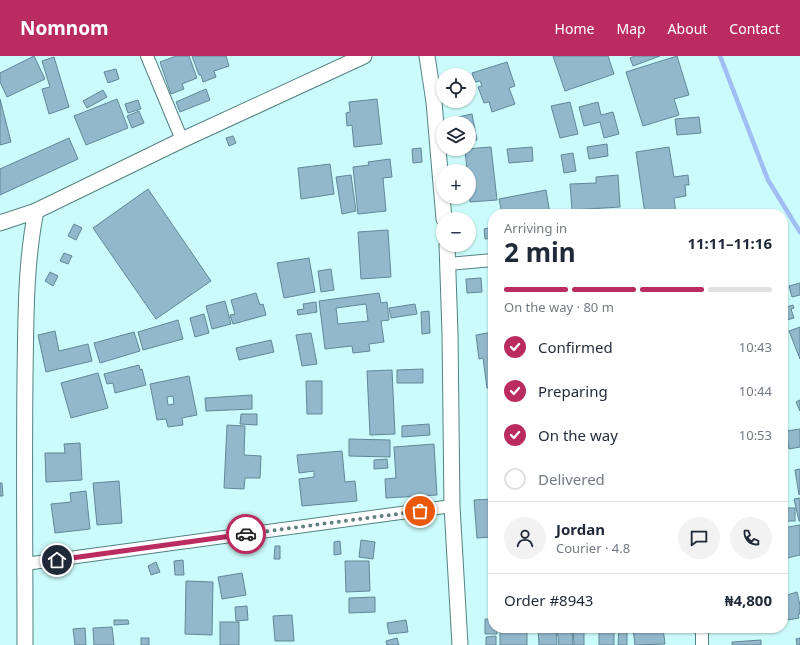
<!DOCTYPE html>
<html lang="en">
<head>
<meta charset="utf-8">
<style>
	:root { --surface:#fff; --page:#f2f2f3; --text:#1f2937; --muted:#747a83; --line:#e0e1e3; --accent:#ba2c5f }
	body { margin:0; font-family:"Noto Sans",sans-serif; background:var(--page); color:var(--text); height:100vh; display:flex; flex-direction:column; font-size:15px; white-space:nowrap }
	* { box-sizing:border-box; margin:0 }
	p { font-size:13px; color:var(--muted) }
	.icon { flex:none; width:22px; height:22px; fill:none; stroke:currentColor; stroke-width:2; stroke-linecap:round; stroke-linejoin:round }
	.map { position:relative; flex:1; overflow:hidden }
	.side { position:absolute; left:488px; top:153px; width:300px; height:424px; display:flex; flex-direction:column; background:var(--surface); border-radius:16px; box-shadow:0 1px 3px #0004 }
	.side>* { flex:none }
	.tools { position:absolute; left:436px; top:12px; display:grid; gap:8px }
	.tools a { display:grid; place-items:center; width:40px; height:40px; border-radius:50%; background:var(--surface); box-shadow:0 1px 3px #0004; font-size:20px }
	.pin { position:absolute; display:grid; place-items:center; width:34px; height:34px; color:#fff; margin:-17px; border:2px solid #fff; border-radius:50%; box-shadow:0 1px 4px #0007 }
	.courier { position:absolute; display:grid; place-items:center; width:40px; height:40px; margin:-20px; border:3px solid #ba2c5f; border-radius:50%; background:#fff; color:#222; box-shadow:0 1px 5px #0007 }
	.head em { font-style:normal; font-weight:700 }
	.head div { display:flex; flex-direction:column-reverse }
	.head { display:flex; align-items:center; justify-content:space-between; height:68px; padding:0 16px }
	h1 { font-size:26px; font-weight:700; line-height:30px }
	.bar { display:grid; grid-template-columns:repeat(4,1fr); gap:6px 4px; align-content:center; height:48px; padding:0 16px }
	.bar i { height:5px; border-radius:3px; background:var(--line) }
	.bar .active { background:var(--accent) }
	.bar p { grid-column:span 4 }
	.line { display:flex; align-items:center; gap:10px; padding:0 16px; border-top:1px solid var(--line) }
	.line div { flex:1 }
	.round { display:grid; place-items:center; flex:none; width:42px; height:42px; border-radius:21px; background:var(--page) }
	ol { padding:0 16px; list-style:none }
	li { display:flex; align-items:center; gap:12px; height:44px }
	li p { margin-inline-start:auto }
	li .icon { padding:4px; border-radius:50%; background:var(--accent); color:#fff; stroke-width:4 }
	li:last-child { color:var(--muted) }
	li i { width:22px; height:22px; border:2px solid var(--line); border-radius:50% }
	header { display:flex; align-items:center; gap:24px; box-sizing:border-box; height:56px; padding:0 20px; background:var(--accent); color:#fff }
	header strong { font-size:19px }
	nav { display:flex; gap:22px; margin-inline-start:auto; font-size:14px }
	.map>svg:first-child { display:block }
</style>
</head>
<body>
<header>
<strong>Nomnom</strong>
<nav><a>Home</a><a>Map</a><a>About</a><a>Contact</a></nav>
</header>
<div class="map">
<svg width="800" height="589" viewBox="0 0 800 589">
	<rect width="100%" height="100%" fill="#cbfbfa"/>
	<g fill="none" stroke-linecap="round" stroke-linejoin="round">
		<polyline stroke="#a0bdf4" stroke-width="4.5" points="720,0 768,124 800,176"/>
	</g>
	<g fill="#92b8cb" stroke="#628798" fill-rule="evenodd">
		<polygon points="34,0 45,23 7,41 0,26 0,17"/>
		<polygon points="176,0 189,0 197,22 182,28 184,33 171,38 160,6"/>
		<polygon points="192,0 226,0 229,10 214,15 216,21 203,26 201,19 199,19"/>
		<polygon points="553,0 608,0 614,18 565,35"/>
		<polygon points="635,0 660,0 633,10 630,2"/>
		<polygon points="677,0 689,39 674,43 679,59 643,70 626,16"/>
		<polygon points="54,1 69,51 49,58 42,33 50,31 42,5"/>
		<polygon points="507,6 515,30 509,32 515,48 492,56 489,46 484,47 478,31 482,30 480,25 475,26 472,17"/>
		<polygon points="116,13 119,23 108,27 104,16"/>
		<polygon points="206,33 210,44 180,56 176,46"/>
		<polygon points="103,34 107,41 87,52 83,45"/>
		<polygon points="0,43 11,86 0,89"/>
		<polygon points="117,43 128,72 86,89 74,60"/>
		<polygon points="377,43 382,88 354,91 352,69 347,70 346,57 350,56 349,46"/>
		<polygon points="138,44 141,53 128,57 125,48"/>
		<polygon points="570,46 578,78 560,82 551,50"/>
		<polygon points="598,46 601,59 613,56 619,78 604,82 600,66 584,70 579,51"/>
		<polygon points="139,55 144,67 132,72 127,60"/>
		<polygon points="472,58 477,84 469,85 469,67 460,67 458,61"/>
		<polygon points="699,61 701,77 677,79 675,63"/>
		<polygon points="233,80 236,87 229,90 226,82"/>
		<polygon points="69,82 78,103 0,139 0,113"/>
		<polygon points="607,88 608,100 589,103 587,91"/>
		<polygon points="491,91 497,144 470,146 469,115 467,115 465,93"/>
		<polygon points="532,91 533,105 509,107 507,93"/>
		<polygon points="669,91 674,121 688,119 689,129 685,129 686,140 674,142 676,158 645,158 636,96"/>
		<polygon points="421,92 422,106 413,107 412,93"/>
		<polygon points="573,97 576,115 564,117 561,99"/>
		<polygon points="390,103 392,121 383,122 386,155 358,158 353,111 369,109 368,106"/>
		<polygon points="330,108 334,138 301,143 298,112"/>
		<polygon points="351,119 356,155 342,158 336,121"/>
		<polygon points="618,119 620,151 572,154 570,128 596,127 596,121"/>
		<polygon points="148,133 211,225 156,263 93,172"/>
		<polygon points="546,134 550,158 502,158 499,143"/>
		<polygon points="74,168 82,172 76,184 68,180"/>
		<polygon points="493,171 493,182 485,183 484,173"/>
		<polygon points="388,174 391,221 361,223 358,176"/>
		<polygon points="64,197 72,200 68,208 60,205"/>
		<polygon points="309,202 315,236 284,242 277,207"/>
		<polygon points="331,213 334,234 321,236 318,215"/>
		<polygon points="50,216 58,220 53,230 45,225"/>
		<polygon points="481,222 482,236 467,237 466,223"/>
		<polygon points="800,227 800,239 792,241 789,230"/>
		<polygon points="256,237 260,249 263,248 266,259 233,268 230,259 235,258 231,244"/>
		<path d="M379,237l2,10 6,-1 2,18 -8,1 3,21 -15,2 1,7 -17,2 -1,-7 -27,3 -6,-48zM366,248l2,17 -30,3 -2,-16z"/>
		<polygon points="225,245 231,268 212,273 206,250"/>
		<polygon points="316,246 317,256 298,259 297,254 304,253 303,248"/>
		<polygon points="415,248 417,258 391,262 389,252"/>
		<polygon points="787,249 787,251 793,249 794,252 791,253 794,262 783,265 783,250"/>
		<polygon points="429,255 430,277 422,278 421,256"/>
		<polygon points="204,258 209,277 195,281 190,262"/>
		<polygon points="178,264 183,283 143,294 138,276"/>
		<polygon points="800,271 800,303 789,275"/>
		<polygon points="55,275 59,295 88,288 92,305 46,316 38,279"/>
		<polygon points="134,276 140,295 100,307 94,287"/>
		<polygon points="493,276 493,331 487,332 483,302 479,303 476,279"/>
		<polygon points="311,277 317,308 302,310 296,279"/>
		<polygon points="271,284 274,296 239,304 236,292"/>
		<polygon points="139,309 140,314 142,313 146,329 115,337 113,327 107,328 104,318"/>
		<polygon points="423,313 423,327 397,327 397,314"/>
		<polygon points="392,314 395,378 370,379 367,315"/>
		<polygon points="98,317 108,352 71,362 61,327"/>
		<path d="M189,320l8,39 -15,3 1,7 -15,2 -2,-8 -9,1 -7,-36zM173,340l1,8 -6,1 -1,-8z"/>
		<polygon points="306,325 322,325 322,358 307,358"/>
		<polygon points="252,339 252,353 206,355 205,342"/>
		<polygon points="800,344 800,355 796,346"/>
		<polygon points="241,358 257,358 257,369 240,368"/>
		<polygon points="429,368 430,379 402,381 402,370"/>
		<polygon points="227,369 245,370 244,399 261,400 260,422 245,422 244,433 224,432"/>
		<polygon points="800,373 800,391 789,393 786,375"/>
		<polygon points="349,383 390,384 390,401 349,400"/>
		<polygon points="80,387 82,424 46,426 45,397 65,397 64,388"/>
		<polygon points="434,388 437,439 386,442 385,423 396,422 394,391"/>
		<polygon points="342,395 345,426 355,425 357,445 302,450 299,423 314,421 314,415 299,417 297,399"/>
		<polygon points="387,403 388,412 374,413 374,404"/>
		<polygon points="800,413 800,438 799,439 795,414"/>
		<polygon points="783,420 786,420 787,448 783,448"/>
		<polygon points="119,425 122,467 97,469 93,427"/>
		<polygon points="0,427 2,427 3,440 0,440"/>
		<polygon points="86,435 90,473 55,477 51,448 71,446 70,437"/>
		<polygon points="800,442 800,465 799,465 794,443"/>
		<polygon points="493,443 493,481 477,482 474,444"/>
		<rect x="783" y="452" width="12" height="13"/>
		<polygon points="800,469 800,499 783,503 783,472"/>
		<polygon points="361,484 375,486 373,503 359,501"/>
		<polygon points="340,485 341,498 334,499 334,486"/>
		<polygon points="275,490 280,490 280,503 274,503"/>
		<polygon points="183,504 184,519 175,519 174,505"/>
		<polygon points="345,505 369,505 370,535 346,536"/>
		<polygon points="156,506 160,516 151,519 148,510"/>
		<polygon points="242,517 246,539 222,543 218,521"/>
		<polygon points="186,525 213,526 212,579 185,578"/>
		<polygon points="797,536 800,549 800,554 799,554 800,558 798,558 799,562 788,564 787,557 788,556 784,540"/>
		<polygon points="375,541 375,556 349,557 349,542"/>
		<polygon points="247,550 248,564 236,565 235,551"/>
		<polygon points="292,559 294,585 275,585 273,560"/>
		<polygon points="485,563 493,563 493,572 497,572 497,578 485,578"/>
		<polygon points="114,564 128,564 129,568 114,569"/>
		<polygon points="406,564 408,576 389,578 387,567"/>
		<rect x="220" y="566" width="19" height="23"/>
		<polygon points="112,571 114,589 94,589 93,572"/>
		<polygon points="85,572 86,589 75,589 73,573"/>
		<rect x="500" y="572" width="27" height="17"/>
		<polygon points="538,572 556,572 557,589 539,589"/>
		<polygon points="557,572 572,572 573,589 559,589"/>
		<polygon points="573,572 584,572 584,589 574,589"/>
		<rect x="599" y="572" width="15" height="17"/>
		<polygon points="619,572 627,572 627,589 618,589"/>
		<polygon points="633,572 663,572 665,588 635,589"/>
		<polygon points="496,580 496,589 486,589 486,581"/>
		<rect x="141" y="582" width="8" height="7"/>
		<polygon points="397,582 399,589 387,589 386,585"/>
		<polygon points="800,582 800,589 797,589 796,583"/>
		<polygon points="761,584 761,589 732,589 732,586"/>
	</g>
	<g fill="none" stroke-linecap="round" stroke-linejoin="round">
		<defs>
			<g id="minor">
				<polyline points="147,0 182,84"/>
				<polyline points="448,208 493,204"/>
				<polyline points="25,508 452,450"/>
				<polyline points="702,572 702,589"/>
			</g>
			<g id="tertiary">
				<polyline points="427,0 434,46 444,163"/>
				<polyline points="0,167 36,155"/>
				<polyline points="447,189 450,277 452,450 460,589"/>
				<path d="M25,589c0,-89 -1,-178 0,-268 1,-55 0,-112 11,-166l146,-71 182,-84"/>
			</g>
		</defs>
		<use href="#minor" stroke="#548181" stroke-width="14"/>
		<use href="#tertiary" stroke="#548181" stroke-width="17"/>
		<use href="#minor" stroke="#fff" stroke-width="12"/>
		<use href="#tertiary" stroke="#fff" stroke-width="15"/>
	</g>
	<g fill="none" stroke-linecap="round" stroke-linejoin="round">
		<polyline stroke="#62807f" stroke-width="4" stroke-dasharray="0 7.2" points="246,478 420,455"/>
		<polyline stroke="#ba2c5f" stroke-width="5" points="57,504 246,478"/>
	</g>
</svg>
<div class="tools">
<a><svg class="icon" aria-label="locate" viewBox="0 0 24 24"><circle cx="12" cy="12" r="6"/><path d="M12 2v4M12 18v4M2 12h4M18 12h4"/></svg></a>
<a><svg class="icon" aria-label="layers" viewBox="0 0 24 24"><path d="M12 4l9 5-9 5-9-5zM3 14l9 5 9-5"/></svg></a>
<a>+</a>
<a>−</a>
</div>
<div class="pin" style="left:420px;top:455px;background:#ea580c"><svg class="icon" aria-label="bag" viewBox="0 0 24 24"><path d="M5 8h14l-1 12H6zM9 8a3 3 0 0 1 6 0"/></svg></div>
<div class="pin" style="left:57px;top:504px;background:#1f2937"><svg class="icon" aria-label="home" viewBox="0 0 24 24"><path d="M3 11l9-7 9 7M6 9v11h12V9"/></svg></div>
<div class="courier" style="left:246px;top:478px"><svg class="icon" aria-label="car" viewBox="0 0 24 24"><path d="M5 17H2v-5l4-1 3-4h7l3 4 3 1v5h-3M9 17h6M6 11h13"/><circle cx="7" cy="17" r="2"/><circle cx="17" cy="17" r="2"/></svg></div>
<section class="side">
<div class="head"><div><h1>2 min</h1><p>Arriving in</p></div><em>11:11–11:16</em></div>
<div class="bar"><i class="active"></i><i class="active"></i><i class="active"></i><i></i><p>On the way · 80 m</p></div>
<ol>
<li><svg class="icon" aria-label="check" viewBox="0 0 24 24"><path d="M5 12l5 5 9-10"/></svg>Confirmed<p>10:43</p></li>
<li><svg class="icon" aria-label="check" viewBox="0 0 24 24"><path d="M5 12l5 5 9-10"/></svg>Preparing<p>10:44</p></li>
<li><svg class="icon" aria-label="check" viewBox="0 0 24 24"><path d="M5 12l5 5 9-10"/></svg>On the way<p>10:53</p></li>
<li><i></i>Delivered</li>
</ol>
<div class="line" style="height:72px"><a class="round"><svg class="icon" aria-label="person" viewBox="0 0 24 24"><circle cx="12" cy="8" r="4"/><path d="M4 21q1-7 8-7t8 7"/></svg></a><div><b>Jordan</b><p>Courier · 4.8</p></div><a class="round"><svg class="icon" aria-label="chat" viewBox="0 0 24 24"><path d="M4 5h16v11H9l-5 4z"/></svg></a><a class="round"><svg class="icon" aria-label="phone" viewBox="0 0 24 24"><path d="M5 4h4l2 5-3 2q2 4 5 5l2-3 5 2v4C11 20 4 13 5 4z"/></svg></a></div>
<div class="line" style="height:52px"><div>Order #8943</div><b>₦4,800</b></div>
</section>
</div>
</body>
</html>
